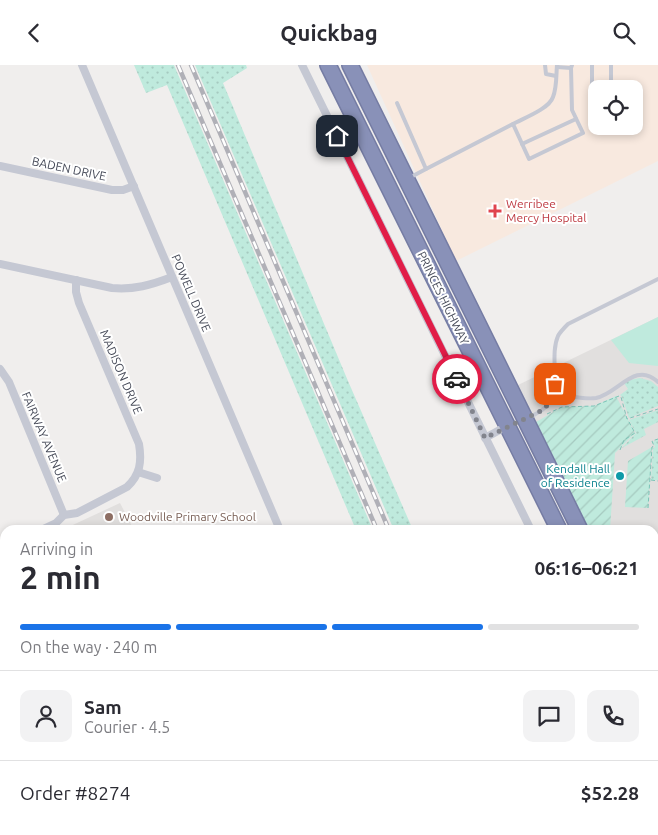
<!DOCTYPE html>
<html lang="en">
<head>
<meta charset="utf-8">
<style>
	:root { --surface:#fff; --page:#f2f2f3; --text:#2b2b33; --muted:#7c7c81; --line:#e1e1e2; --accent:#1a73e8 }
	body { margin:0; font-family:Ubuntu,sans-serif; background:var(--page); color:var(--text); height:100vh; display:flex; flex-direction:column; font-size:19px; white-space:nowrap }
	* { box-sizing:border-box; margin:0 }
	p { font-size:16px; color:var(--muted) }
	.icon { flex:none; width:28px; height:28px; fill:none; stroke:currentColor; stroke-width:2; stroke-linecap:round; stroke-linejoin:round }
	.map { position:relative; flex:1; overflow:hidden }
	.side { position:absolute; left:0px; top:460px; width:659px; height:310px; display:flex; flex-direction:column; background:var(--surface); border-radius:15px 15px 0 0; box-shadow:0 2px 8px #0003 }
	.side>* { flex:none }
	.controls { position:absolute; left:588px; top:15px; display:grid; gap:10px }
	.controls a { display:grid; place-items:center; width:55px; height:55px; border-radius:10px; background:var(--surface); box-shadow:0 2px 8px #0003; font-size:25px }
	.pin { position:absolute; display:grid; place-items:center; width:42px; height:42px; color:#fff; margin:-21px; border-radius:10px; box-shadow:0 2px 8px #0006 }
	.courier { position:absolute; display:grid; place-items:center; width:50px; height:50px; margin:-25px; border:4px solid #e11d48; border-radius:50%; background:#fff; color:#222; box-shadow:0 1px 6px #0007 }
	.head em { font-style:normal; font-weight:700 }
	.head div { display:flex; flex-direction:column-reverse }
	.head { display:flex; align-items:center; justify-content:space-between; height:85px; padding:0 20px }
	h1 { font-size:32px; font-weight:700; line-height:38px }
	.bar { display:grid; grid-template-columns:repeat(4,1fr); gap:8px 5px; align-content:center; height:60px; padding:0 20px }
	.bar i { height:6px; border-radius:4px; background:var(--line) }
	.bar .selected { background:var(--accent) }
	.bar p { grid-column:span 4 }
	.line { display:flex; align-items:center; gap:12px; padding:0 20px; border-top:1px solid var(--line) }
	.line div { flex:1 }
	.round { display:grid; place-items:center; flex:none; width:52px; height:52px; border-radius:10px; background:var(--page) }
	header { display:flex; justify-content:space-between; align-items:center; height:65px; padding:0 20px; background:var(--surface); font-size:22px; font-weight:700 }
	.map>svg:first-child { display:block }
</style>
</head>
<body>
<header><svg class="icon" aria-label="back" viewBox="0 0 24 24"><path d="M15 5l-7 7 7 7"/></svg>Quickbag<svg class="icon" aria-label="search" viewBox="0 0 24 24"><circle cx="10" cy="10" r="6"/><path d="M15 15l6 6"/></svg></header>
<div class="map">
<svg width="658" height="770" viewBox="0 0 658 770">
	<defs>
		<pattern id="grass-dots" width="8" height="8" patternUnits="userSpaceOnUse" patternTransform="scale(1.25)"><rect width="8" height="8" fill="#bfeadd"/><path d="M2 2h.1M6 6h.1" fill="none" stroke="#a6cac0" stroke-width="1.8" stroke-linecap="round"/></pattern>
		<pattern id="garden-furrows" width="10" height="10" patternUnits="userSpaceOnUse" patternTransform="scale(1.25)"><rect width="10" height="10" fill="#bfeadd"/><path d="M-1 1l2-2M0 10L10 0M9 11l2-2" fill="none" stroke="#a6cac0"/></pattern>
	</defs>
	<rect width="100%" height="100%" fill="#f0eeed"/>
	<polygon fill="#f9fae7" points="0,715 5,716 5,765 27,765 26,770 0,770"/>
	<g fill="#e1dfde">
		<polygon points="658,252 658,607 654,598 654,465 589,465 518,320"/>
		<polygon points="120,438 134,465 62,465"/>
		<polygon points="5,492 5,601 0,593 0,494"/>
	</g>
	<path fill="#f8e9df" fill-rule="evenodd" d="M367,0h291v96l-202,100zM596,24h38v37h-38z"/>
	<g fill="url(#grass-dots)">
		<polygon points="134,0 174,0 373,465 356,465 167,20 146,28"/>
		<polygon points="195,0 246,0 247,3 223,18 348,316 413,465 394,465"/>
		<polygon points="640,313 651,316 658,322 658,341 629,353 622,332 620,330 628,324 624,318 629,315"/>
		<polygon points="658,345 658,357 644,364 646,370 622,383 636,368 629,355"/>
		<polygon points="658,374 658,415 651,415 653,383 655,382 653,377"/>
		<polygon points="521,765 571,765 573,770 523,770"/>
	</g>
	<g fill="#bfeadd">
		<polygon points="658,252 658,301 629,298 611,275"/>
		<polygon points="48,765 244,765 246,770 47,770"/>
	</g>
	<g fill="url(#garden-furrows)">
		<polygon points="616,331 635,368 615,388 610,465 589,465 536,357 562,342 594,341"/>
		<polygon points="652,382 648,443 625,442 628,396"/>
	</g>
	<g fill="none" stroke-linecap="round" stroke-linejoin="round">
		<defs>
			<g id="highway">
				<polyline points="328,0 559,465"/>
				<polyline points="350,0 580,465"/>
				<polyline points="654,617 658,626"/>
				<polyline points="654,657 658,665"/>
			</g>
		</defs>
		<use href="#highway" stroke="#757ca3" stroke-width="18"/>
		<g stroke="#7bc4b7" stroke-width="1" stroke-dasharray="4 2.5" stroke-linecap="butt">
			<polyline points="547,349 562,342 594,341 619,331 621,332 627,354 658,344"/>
			<polyline points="620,385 624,375 635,368 628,355"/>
			<polyline points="651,415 658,416"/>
			<polyline points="648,443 652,382 654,381 652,376 658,374"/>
			<polyline points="0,597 3,602"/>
			<polyline points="0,740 5,741"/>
			<polyline points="227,765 230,770"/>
			<polyline points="66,770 67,765"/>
		</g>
		<g stroke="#c5c8d3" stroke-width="4">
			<polyline points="545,0 546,9 556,11"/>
			<path d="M557,0c-1,11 0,22 -4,32 -4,12 -29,21 -40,27l16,35 54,-26 -11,-23 -1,-42"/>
			<polyline points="592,0 592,35 596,38"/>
			<polyline points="557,2 571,3 572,0"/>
			<polyline points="611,24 611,0"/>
			<polyline points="397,38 426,104 409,113"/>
			<polyline points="522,79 576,54"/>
			<polyline points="426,104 513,59"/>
			<path d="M553,329c13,1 30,6 43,4 22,-4 39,-38 62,-16"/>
			<path d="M529,353c4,-3 9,-5 13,-8 23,-16 6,-51 16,-74 2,-4 6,-8 10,-12l90,-45"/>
			<polyline points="0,752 5,754"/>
			<polyline points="0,766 17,770"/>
		</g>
		<g stroke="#c5c8d3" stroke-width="8">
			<polyline points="82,0 280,465"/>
			<polyline points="302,0 531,465"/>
			<polyline points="0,101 112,125 123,125 134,121"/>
			<path d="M0,199l112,24c22,2 39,-3 60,-11"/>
			<polyline points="0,304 9,317 64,450"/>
			<polyline points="485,373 507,361"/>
			<polyline points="138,407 157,413"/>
			<path d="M41,465l15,-7 8,-8 13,-2 50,-26c13,-12 15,-25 12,-43l-60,-141 -3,-11v-12"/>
			<polyline points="0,484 5,482"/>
			<polyline points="0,609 5,617"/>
			<polyline points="654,711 658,720"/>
			<polyline points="298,765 300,770"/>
			<polyline points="406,765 408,770"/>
		</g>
		<g stroke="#c1c5d5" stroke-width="11">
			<polyline points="0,639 5,636"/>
			<polyline points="0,651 5,648"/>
			<polyline points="36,770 37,765"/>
		</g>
		<use href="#highway" stroke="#8991b8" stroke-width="15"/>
		<defs>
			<g id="rail">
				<polyline points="178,0 377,465"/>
				<polyline points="191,0 389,465"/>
				<polyline points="512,765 514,770"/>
			</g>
		</defs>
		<use href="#rail" stroke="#b0b0b7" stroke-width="4.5"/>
		<use href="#rail" stroke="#fff" stroke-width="2.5" stroke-dasharray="8" stroke-linecap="butt"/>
	</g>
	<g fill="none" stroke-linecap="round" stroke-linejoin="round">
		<polyline stroke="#82848d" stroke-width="5" stroke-dasharray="0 9" points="457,314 485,373 543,345 550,337 555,319"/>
		<polyline stroke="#e11d48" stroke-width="6" points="337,71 457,314"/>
	</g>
	<path fill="#e0444e" stroke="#fff" stroke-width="2" d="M492.5 138.5h5v5h5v5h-5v5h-5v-5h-5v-5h5z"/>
	<circle fill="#0f9aa8" stroke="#fff" stroke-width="2" cx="620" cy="411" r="5"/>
	<circle fill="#8d6e63" stroke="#fff" stroke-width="2" cx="109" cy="452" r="5"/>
	<g text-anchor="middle" stroke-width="4" stroke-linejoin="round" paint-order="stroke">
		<g font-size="12" fill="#474b59" stroke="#fff">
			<text transform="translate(69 104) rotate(12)" y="4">BADEN DRIVE</text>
			<text transform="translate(191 228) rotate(67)" y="4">POWELL DRIVE</text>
			<text transform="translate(443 233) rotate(64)" y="4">PRINCES HIGHWAY</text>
			<text transform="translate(121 307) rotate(67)" y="4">MADISON DRIVE</text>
			<text transform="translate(44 372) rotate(67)" y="4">FAIRWAY AVENUE</text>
		</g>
		<g font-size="12" fill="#be3a42" stroke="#fff" text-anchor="start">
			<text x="506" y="143">Werribee<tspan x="506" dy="14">Mercy Hospital</tspan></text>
		</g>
		<g font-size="12" fill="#0d838f" stroke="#fff" text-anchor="end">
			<text x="610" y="408">Kendall Hall<tspan x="610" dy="14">of Residence</tspan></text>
		</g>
		<g font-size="12" fill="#785e54" stroke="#fff" text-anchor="start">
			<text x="119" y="456">Woodville Primary School</text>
		</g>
	</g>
</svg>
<div class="controls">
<a><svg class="icon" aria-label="locate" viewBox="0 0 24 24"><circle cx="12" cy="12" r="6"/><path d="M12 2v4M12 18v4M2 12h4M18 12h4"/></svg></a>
</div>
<div class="pin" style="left:555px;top:319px;background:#ea580c"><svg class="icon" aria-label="bag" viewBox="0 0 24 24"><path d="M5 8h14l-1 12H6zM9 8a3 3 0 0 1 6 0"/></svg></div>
<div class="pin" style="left:337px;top:71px;background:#1f2937"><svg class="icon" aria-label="home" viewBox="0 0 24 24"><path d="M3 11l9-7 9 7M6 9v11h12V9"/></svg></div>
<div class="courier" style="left:457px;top:314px"><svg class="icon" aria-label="car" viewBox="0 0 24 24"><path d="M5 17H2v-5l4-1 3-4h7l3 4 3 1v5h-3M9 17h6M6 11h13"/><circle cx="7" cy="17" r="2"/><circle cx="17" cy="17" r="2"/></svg></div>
<section class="side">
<div class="head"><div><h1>2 min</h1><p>Arriving in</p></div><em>06:16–06:21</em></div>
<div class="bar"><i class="selected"></i><i class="selected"></i><i class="selected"></i><i></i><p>On the way · 240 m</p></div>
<div class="line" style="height:90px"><a class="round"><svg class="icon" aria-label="person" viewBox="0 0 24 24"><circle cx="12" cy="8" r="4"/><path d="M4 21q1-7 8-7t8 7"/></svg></a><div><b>Sam</b><p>Courier · 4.5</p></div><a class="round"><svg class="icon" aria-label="chat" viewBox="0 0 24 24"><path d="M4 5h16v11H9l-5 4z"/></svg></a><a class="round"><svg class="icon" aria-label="phone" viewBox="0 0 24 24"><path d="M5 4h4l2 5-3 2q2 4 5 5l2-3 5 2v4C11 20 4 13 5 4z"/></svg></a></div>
<div class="line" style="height:65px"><div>Order #8274</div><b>$52.28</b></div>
</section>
</div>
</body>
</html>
